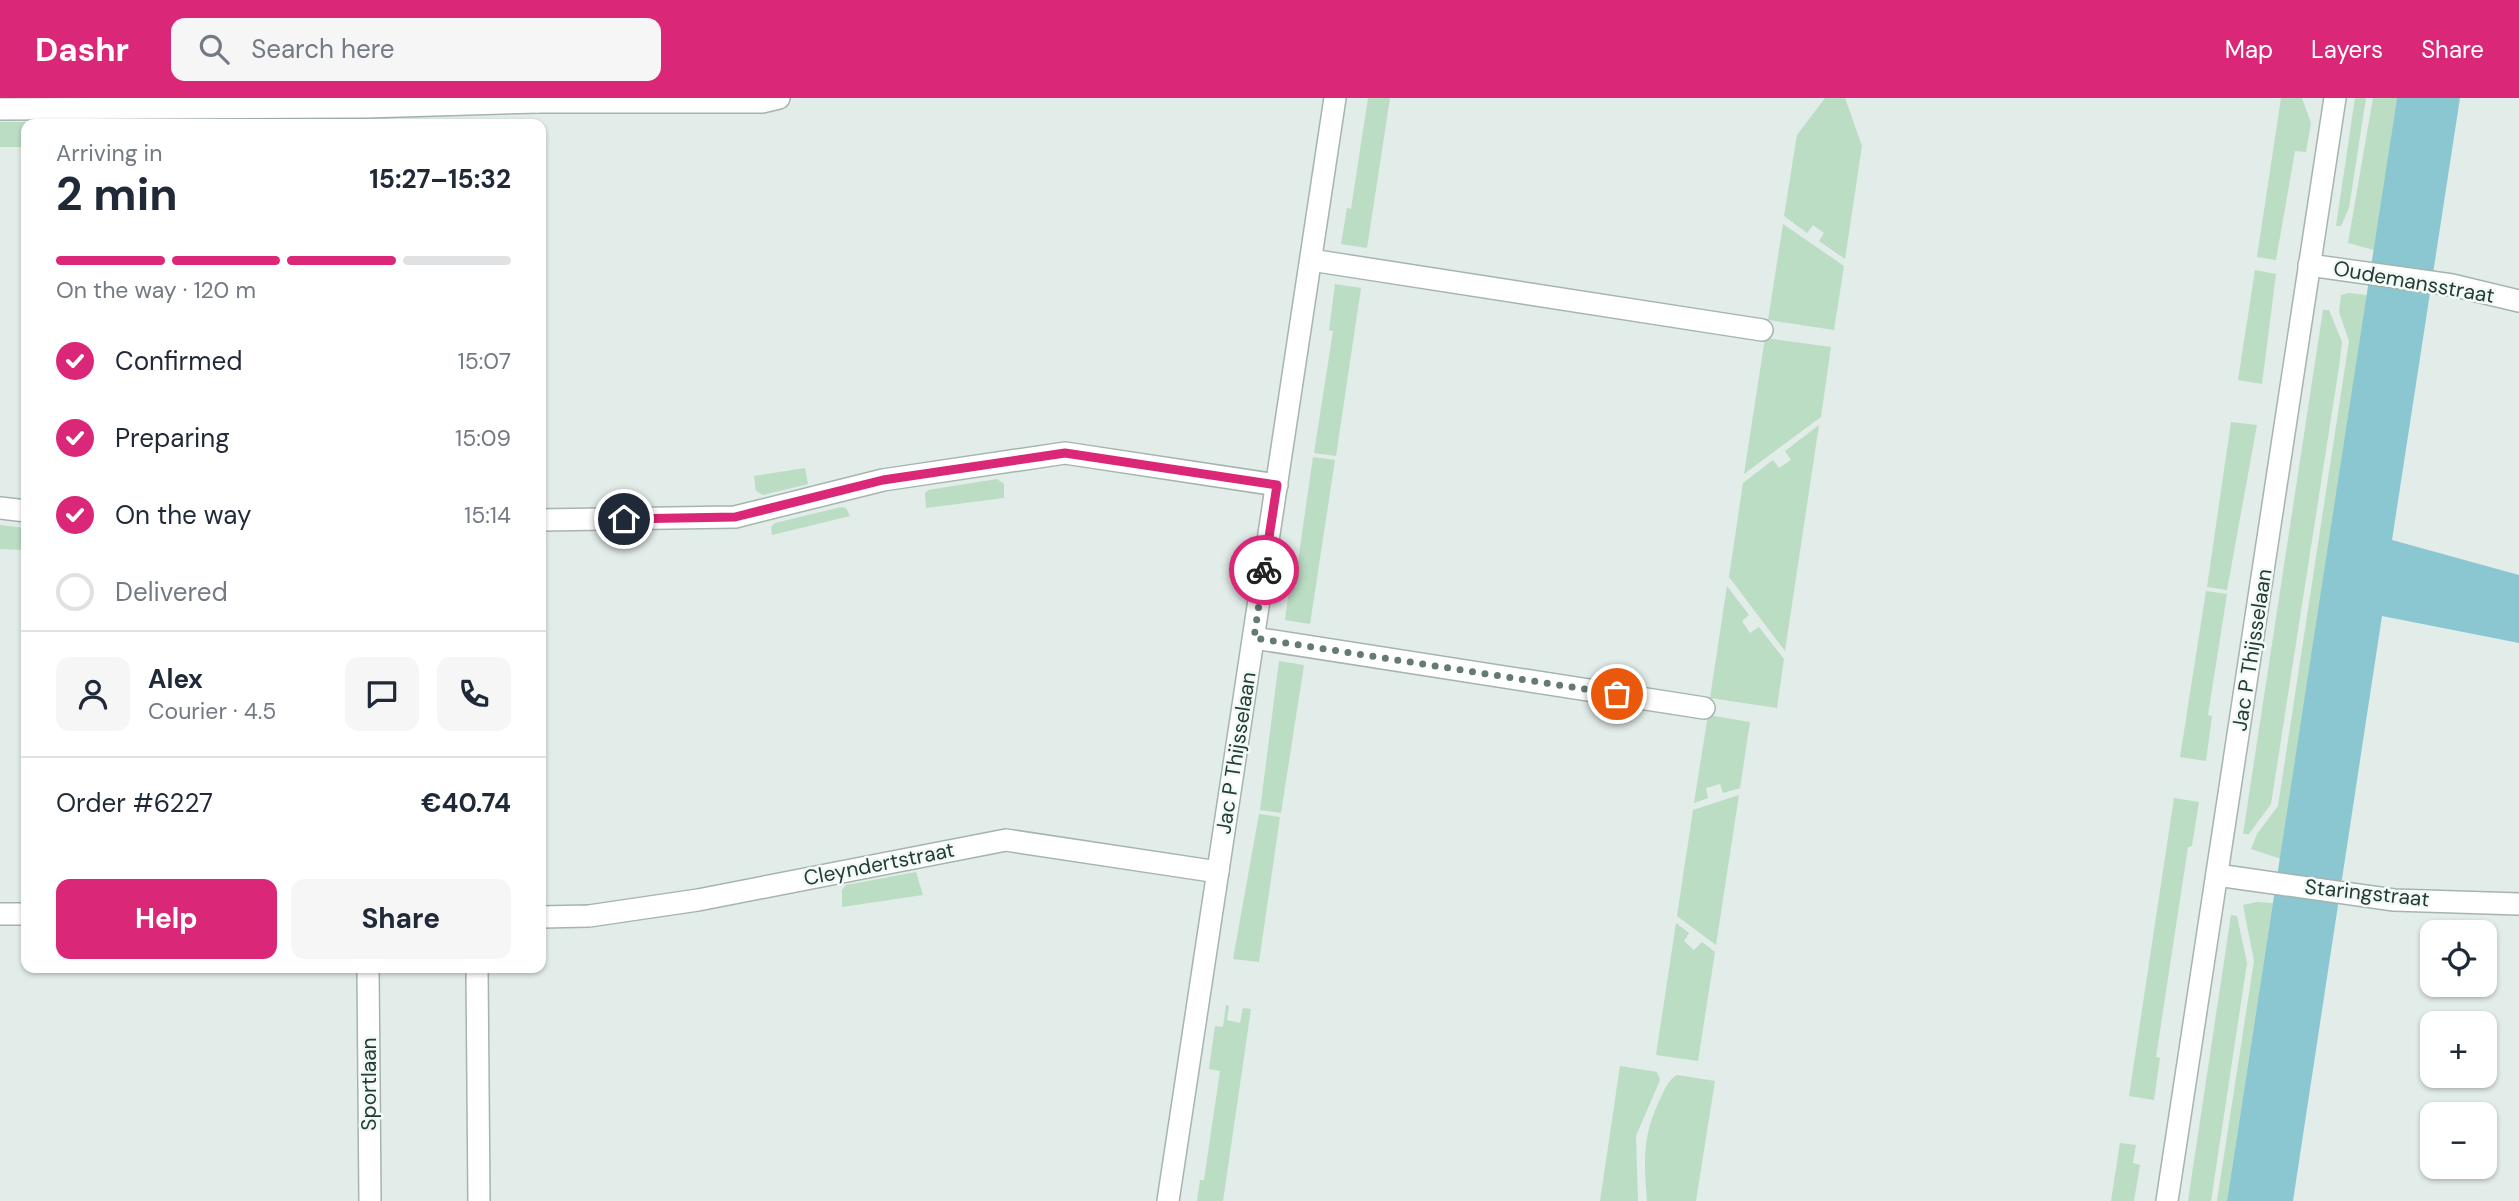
<!DOCTYPE html>
<html lang="en">
<head>
<meta charset="utf-8">
<style>
	:root { --surface:#fff; --page:#f6f6f7; --text:#1f2937; --muted:#747a83; --line:#e0e1e3; --accent:#db2777 }
	body { margin:0; font-family:"DM Sans",sans-serif; background:var(--page); color:var(--text); height:100vh; display:flex; flex-direction:column; font-size:26px; white-space:nowrap }
	* { box-sizing:border-box; margin:0 }
	p { font-size:23px; color:var(--muted) }
	.icon { flex:none; width:38px; height:38px; fill:none; stroke:currentColor; stroke-width:2; stroke-linecap:round; stroke-linejoin:round }
	.map { position:relative; flex:1; overflow:hidden }
	.drawer { position:absolute; left:21px; top:21px; width:525px; height:854px; display:flex; flex-direction:column; background:var(--surface); border-radius:14px; box-shadow:0 2px 5px #0004 }
	.drawer>* { flex:none }
	.controls { position:absolute; left:2420px; top:822px; display:grid; gap:14px }
	.controls a { display:grid; place-items:center; width:77px; height:77px; border-radius:14px; background:var(--surface); box-shadow:0 2px 5px #0004; font-size:35px }
	.pin { position:absolute; display:grid; place-items:center; width:60px; height:60px; color:#fff; margin:-30px; border:4px solid #fff; border-radius:50%; box-shadow:0 2px 7px #0007 }
	.courier { position:absolute; display:grid; place-items:center; width:70px; height:70px; margin:-35px; border:5px solid #db2777; border-radius:50%; background:#fff; color:#222; box-shadow:0 2px 9px #0007 }
	.overview em { font-style:normal; font-weight:700 }
	.overview div { display:flex; flex-direction:column-reverse }
	.overview { display:flex; align-items:center; justify-content:space-between; height:119px; padding:0 35px }
	h1 { font-size:46px; font-weight:700; line-height:52px }
	.bar { display:grid; grid-template-columns:repeat(4,1fr); gap:10px 7px; align-content:center; height:84px; padding:0 35px }
	.bar i { height:9px; border-radius:5px; background:var(--line) }
	.bar .active { background:var(--accent) }
	.bar p { grid-column:span 4 }
	.line { display:flex; align-items:center; gap:18px; padding:0 35px; border-top:2px solid var(--line) }
	.line div { flex:1 }
	.round { display:grid; place-items:center; flex:none; width:74px; height:74px; border-radius:14px; background:var(--page) }
	ol { padding:0 35px; list-style:none }
	li { display:flex; align-items:center; gap:21px; height:77px }
	li p { margin-inline-start:auto }
	li .icon { padding:7px; border-radius:50%; background:var(--accent); color:#fff; stroke-width:4 }
	li:last-child { color:var(--muted) }
	li i { width:38px; height:38px; border:4px solid var(--line); border-radius:50% }
	.primary-button { display:flex; gap:14px; margin-top:auto; padding:14px 35px }
	.primary-button a { flex:1; height:80px; border-radius:14px; background:var(--accent); color:#fff; font-size:28px; font-weight:700; line-height:80px; text-align:center }
	.primary-button a+a { background:var(--page); color:var(--text) }
	header { display:flex; align-items:center; gap:42px; box-sizing:border-box; height:98px; padding:0 35px; background:var(--accent); color:#fff }
	header strong { font-size:33px }
	nav { display:flex; gap:38px; margin-inline-start:auto; font-size:24px }
	.search { width:490px; height:63px; background:var(--page); display:flex; align-items:center; gap:18px; box-sizing:border-box; padding:0 24px; border-radius:14px; color:var(--muted); font-size:26px }
	.map>svg:first-child { display:block }
</style>
</head>
<body>
<header>
<strong>Dashr</strong>
<div class="search"><svg class="icon" aria-label="search" viewBox="0 0 24 24"><circle cx="10" cy="10" r="6"/><path d="M15 15l6 6"/></svg>Search here</div>
<nav><a>Map</a><a>Layers</a><a>Share</a></nav>
</header>
<div class="map">
<svg width="2519" height="1103" viewBox="0 0 2519 1103">
	<rect width="100%" height="100%" fill="#e2ece8"/>
	<g fill="#bbddc4">
		<polygon points="1368,0 1390,0 1367,150 1341,146 1347,110 1351,111"/>
		<polygon points="1825,0 1845,0 1862,48 1845,161 1819,143 1824,135 1813,127 1807,135 1784,118 1797,37"/>
		<polygon points="2281,0 2302,0 2311,25 2306,54 2295,53 2276,162 2257,159"/>
		<polygon points="2355,0 2366,0 2349,110 2341,128 2336,128"/>
		<polygon points="2373,0 2397,0 2374,152 2348,145"/>
		<polygon points="0,24 47,24 52,26 26,26 26,49 0,49"/>
		<polygon points="1783,126 1844,168 1834,232 1768,222"/>
		<polygon points="2255,172 2276,176 2262,286 2238,282"/>
		<polygon points="1335,186 1361,190 1336,358 1314,355 1333,233 1329,232"/>
		<polygon points="2349,195 2367,197 2365,210 2281,761 2251,751 2257,736 2278,708 2349,243 2339,214 2341,197"/>
		<polygon points="2323,212 2329,212 2342,244 2339,269 2271,706 2249,736 2243,736"/>
		<polygon points="1765,240 1831,249 1821,319 1744,376"/>
		<polygon points="2231,324 2257,327 2227,492 2207,489"/>
		<polygon points="1819,327 1785,553 1729,479 1743,385 1773,362 1779,370 1791,362 1785,353"/>
		<polygon points="1313,359 1335,362 1310,526 1285,522 1291,477 1296,477"/>
		<polygon points="805,370 808,386 763,397 756,393 754,378"/>
		<polygon points="997,381 1004,386 1004,400 926,410 925,395 928,392"/>
		<polygon points="841,409 846,410 850,418 772,437 771,429 775,425"/>
		<polygon points="0,427 26,430 26,452 0,451"/>
		<polygon points="1727,488 1749,517 1742,523 1750,535 1759,529 1784,561 1777,610 1710,600"/>
		<polygon points="2206,493 2227,496 2208,617 2212,618 2206,663 2180,659"/>
		<polygon points="1279,563 1304,567 1281,715 1260,712"/>
		<polygon points="1708,617 1750,624 1740,690 1723,695 1720,686 1706,690 1708,700 1694,705"/>
		<polygon points="1739,697 1716,847 1677,818 1693,712"/>
		<polygon points="2174,700 2199,704 2192,748 2188,749 2156,959 2160,960 2154,1002 2129,998"/>
		<polygon points="1259,716 1280,719 1259,864 1233,861"/>
		<polygon points="916,774 923,797 842,809 842,792 846,787"/>
		<polygon points="2257,804 2273,805 2227,1103 2217,1103 2254,863 2243,807"/>
		<polygon points="2231,817 2237,818 2247,865 2211,1103 2188,1103"/>
		<polygon points="1676,825 1689,835 1684,843 1694,852 1702,844 1715,854 1698,963 1656,957"/>
		<polygon points="1226,907 1229,908 1227,922 1240,925 1243,910 1251,911 1223,1103 1197,1103 1200,1082 1204,1082 1220,973 1209,971 1215,928 1223,929"/>
		<polygon points="1620,968 1657,974 1660,982 1636,1038 1638,1103 1600,1103"/>
		<path d="M1677,977l38,6 -19,120h-49c-3,-42 -5,-65 14,-104 4,-8 7,-17 16,-22z"/>
		<polygon points="2120,1045 2136,1047 2133,1065 2140,1067 2134,1103 2111,1103"/>
	</g>
	<polygon fill="#8bc7d1" points="2397,0 2460,0 2392,442 2519,477 2519,545 2382,518 2293,1103 2227,1103"/>
	<g fill="none" stroke-linecap="round" stroke-linejoin="round">
		<defs>
			<g id="minor">
				<polyline points="537,4 762,4 779,0"/>
				<polyline points="0,11 366,9 537,4 538,0"/>
				<polyline points="1311,162 1762,232"/>
				<polyline points="2309,167 2452,187 2519,203"/>
				<polyline points="0,410 26,413"/>
				<polyline points="541,422 735,419 883,382 1065,355 1277,387"/>
				<polyline points="1254,540 1704,610"/>
				<polyline points="2217,777 2394,802 2519,806"/>
				<polyline points="0,816 26,816"/>
				<polyline points="541,819 589,818 698,802 1006,742 1218,774"/>
				<polyline points="368,870 370,1103"/>
				<polyline points="477,870 479,1103"/>
				<polyline points="1168,1103 1335,0"/>
				<polyline points="2167,1103 2335,0"/>
			</g>
		</defs>
		<use href="#minor" stroke="#a5b4af" stroke-width="24"/>
		<use href="#minor" stroke="#fff" stroke-width="21"/>
	</g>
	<g fill="none" stroke-linecap="round" stroke-linejoin="round">
		<polyline stroke="#657a74" stroke-width="7" stroke-dasharray="0 12.6" points="1264,472 1254,540 1617,596"/>
		<polyline stroke="#db2777" stroke-width="9" points="624,421 735,419 883,382 1065,355 1277,387 1264,472"/>
	</g>
	<g text-anchor="middle" stroke-width="5" stroke-linejoin="round" paint-order="stroke">
		<g font-size="21" fill="#223d35" stroke="#f3f9f6">
			<text transform="translate(2414 184) rotate(10)" y="7">Oudemansstraat</text>
			<text transform="translate(2252 552) rotate(-81)" y="7">Jac P Thijsselaan</text>
			<text transform="translate(1236 655) rotate(-81)" y="7">Jac P Thijsselaan</text>
			<text transform="translate(879 766) rotate(-11)" y="7">Cleyndertstraat</text>
			<text transform="translate(2367 795) rotate(6)" y="7">Staringstraat</text>
			<text transform="translate(369 986) rotate(-90)" y="7">Sportlaan</text>
		</g>
	</g>
</svg>
<div class="controls">
<a><svg class="icon" aria-label="locate" viewBox="0 0 24 24"><circle cx="12" cy="12" r="6"/><path d="M12 2v4M12 18v4M2 12h4M18 12h4"/></svg></a>
<a>+</a>
<a>−</a>
</div>
<div class="pin" style="left:1617px;top:596px;background:#ea580c"><svg class="icon" aria-label="bag" viewBox="0 0 24 24"><path d="M5 8h14l-1 12H6zM9 8a3 3 0 0 1 6 0"/></svg></div>
<div class="pin" style="left:624px;top:421px;background:#1f2937"><svg class="icon" aria-label="home" viewBox="0 0 24 24"><path d="M3 11l9-7 9 7M6 9v11h12V9"/></svg></div>
<div class="courier" style="left:1264px;top:472px"><svg class="icon" aria-label="bike" viewBox="0 0 24 24"><circle cx="6" cy="16" r="4"/><circle cx="18" cy="16" r="4"/><path d="M6 16l4-8h5l3 8M10 8l3 8H6M13 5h3"/></svg></div>
<section class="drawer">
<div class="overview"><div><h1>2 min</h1><p>Arriving in</p></div><em>15:27–15:32</em></div>
<div class="bar"><i class="active"></i><i class="active"></i><i class="active"></i><i></i><p>On the way · 120 m</p></div>
<ol>
<li><svg class="icon" aria-label="check" viewBox="0 0 24 24"><path d="M5 12l5 5 9-10"/></svg>Confirmed<p>15:07</p></li>
<li><svg class="icon" aria-label="check" viewBox="0 0 24 24"><path d="M5 12l5 5 9-10"/></svg>Preparing<p>15:09</p></li>
<li><svg class="icon" aria-label="check" viewBox="0 0 24 24"><path d="M5 12l5 5 9-10"/></svg>On the way<p>15:14</p></li>
<li><i></i>Delivered</li>
</ol>
<div class="line" style="height:126px"><a class="round"><svg class="icon" aria-label="person" viewBox="0 0 24 24"><circle cx="12" cy="8" r="4"/><path d="M4 21q1-7 8-7t8 7"/></svg></a><div><b>Alex</b><p>Courier · 4.5</p></div><a class="round"><svg class="icon" aria-label="chat" viewBox="0 0 24 24"><path d="M4 5h16v11H9l-5 4z"/></svg></a><a class="round"><svg class="icon" aria-label="phone" viewBox="0 0 24 24"><path d="M5 4h4l2 5-3 2q2 4 5 5l2-3 5 2v4C11 20 4 13 5 4z"/></svg></a></div>
<div class="line" style="height:91px"><div>Order #6227</div><b>€40.74</b></div>
<div class="primary-button"><a>Help</a><a>Share</a></div>
</section>
</div>
</body>
</html>
